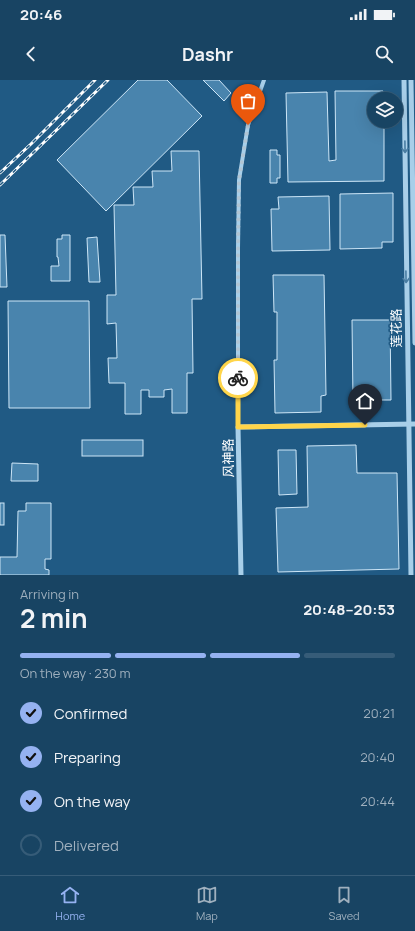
<!DOCTYPE html>
<html lang="en">
<head>
<meta charset="utf-8">
<style>
	:root { --surface:#184463; --page:#254e6c; --text:#f1f3f6; --muted:#9fb0be; --line:#365c78; --accent:#95b2f1 }
	body { margin:0; font-family:Manrope,"Noto Sans SC",sans-serif; background:var(--page); color:var(--text); height:100vh; display:flex; flex-direction:column; font-size:15px; white-space:nowrap }
	* { box-sizing:border-box; margin:0 }
	p { font-size:13px; color:var(--muted) }
	.icon { flex:none; width:22px; height:22px; fill:none; stroke:currentColor; stroke-width:2; stroke-linecap:round; stroke-linejoin:round }
	.map { position:relative; height:495px; overflow:hidden }
	.sheet { display:flex; flex-direction:column; background:var(--surface); flex:1 }
	.sheet>* { flex:none }
	.buttons { position:absolute; left:367px; top:12px; display:grid; gap:8px }
	.buttons a { display:grid; place-items:center; width:36px; height:36px; border-radius:50%; background:var(--surface); box-shadow:0 4px 16px #0002,0 0 0 1px var(--line); font-size:20px }
	.pin { position:absolute; display:grid; place-items:center; width:34px; height:34px; color:#fff; margin:-41px -17px; border-radius:50% 50% 50% 0; rotate:-45deg; box-shadow:0 0 4px #0007 }
	.pin .icon { rotate:45deg }
	.courier { position:absolute; display:grid; place-items:center; width:40px; height:40px; margin:-20px; border:3px solid #ffd54a; border-radius:50%; background:#fff; color:#222; box-shadow:0 1px 5px #0007 }
	.headline em { font-style:normal; font-weight:700 }
	.headline div { display:flex; flex-direction:column-reverse }
	.headline { display:flex; align-items:center; justify-content:space-between; height:68px; padding:0 20px }
	h1 { font-size:26px; font-weight:700; line-height:30px }
	.bar { display:grid; grid-template-columns:repeat(4,1fr); gap:6px 4px; align-content:center; height:48px; padding:0 20px }
	.bar i { height:5px; border-radius:3px; background:var(--line) }
	.bar .active { background:var(--accent) }
	.bar p { grid-column:span 4 }
	ol { padding:0 20px; list-style:none }
	li { display:flex; align-items:center; gap:12px; height:44px }
	li p { margin-inline-start:auto }
	li .icon { padding:4px; border-radius:50%; background:var(--accent); color:#111; stroke-width:4 }
	li:last-child { color:var(--muted) }
	li i { width:22px; height:22px; border:2px solid var(--line); border-radius:50% }
	.status { display:flex; justify-content:space-between; align-items:center; height:28px; padding:0 20px; background:var(--surface); direction:ltr }
	.status svg { height:11px; fill:currentColor }
	header { display:flex; justify-content:space-between; align-items:center; height:52px; padding:0 20px; background:var(--surface); font-size:18px; font-weight:700 }
	.tab-bar { display:flex; justify-content:space-around; align-items:center; height:56px; border-top:1px solid var(--line); background:var(--surface); font-size:11px; color:var(--muted) }
	.tab-bar a { display:grid; justify-items:center; gap:2px }
	.tab-bar .active { color:var(--accent) }
	.map>svg:first-child { display:block }
</style>
</head>
<body>
<div class="status"><b>20:46</b><svg viewBox="0 0 49 12"><path d="M0 12V9h3v3zM5 12V6h3v6zM10 12V3h3v9zM15 12V0h3v12zM26 1h20v11H26zM47 4h2v5h-2z"/></svg></div>
<header><svg class="icon" aria-label="back" viewBox="0 0 24 24"><path d="M15 5l-7 7 7 7"/></svg>Dashr<svg class="icon" aria-label="search" viewBox="0 0 24 24"><circle cx="10" cy="10" r="6"/><path d="M15 15l6 6"/></svg></header>
<div class="map">
<svg width="415" height="495" viewBox="0 0 415 495">
	<rect width="100%" height="100%" fill="#205a84"/>
	<g fill="#4984ad" stroke="#cde6f7">
		<polygon points="138,0 167,0 202,36 106,131 57,80"/>
		<polygon points="203,0 219,0 231,13 224,21"/>
		<polygon points="335,11 383,11 383,19 374,19 374,41 384,41 384,101 288,102 286,13 327,12 329,81 336,80"/>
		<polygon points="270,70 277,70 277,75 280,75 280,98 277,98 277,103 270,103"/>
		<polygon points="171,71 199,71 202,219 192,219 193,293 187,293 187,333 172,333 172,309 164,310 164,317 149,317 149,310 141,310 141,334 125,334 125,303 109,303 108,278 117,278 116,243 107,244 107,215 116,215 114,125 134,125 133,107 153,107 152,91 172,91"/>
		<polygon points="393,113 393,162 382,162 382,168 340,169 340,114"/>
		<polygon points="329,116 330,170 272,171 271,129 279,129 278,117"/>
		<polygon points="0,155 5,155 7,207 0,207"/>
		<polygon points="62,155 70,155 70,201 51,201 51,186 59,186 58,177 57,177 57,159 62,159"/>
		<polygon points="97,157 100,202 89,202 87,158"/>
		<polygon points="273,195 324,195 326,315 321,316 321,332 275,333 274,280 277,280 277,232 274,232"/>
		<polygon points="8,221 89,221 90,328 9,328"/>
		<polygon points="352,240 390,240 391,320 377,320 377,323 366,323 366,321 353,321"/>
		<rect x="82" y="360" width="61" height="16"/>
		<polygon points="356,365 357,393 397,393 399,489 278,492 276,428 308,427 307,366"/>
		<polygon points="278,370 296,370 297,414 279,415"/>
		<polygon points="12,383 38,384 38,401 11,401"/>
		<rect x="0" y="423" width="4" height="22"/>
		<polygon points="26,423 51,423 51,479 45,479 45,489 49,490 49,495 0,495 0,477 17,477 18,431 26,431"/>
	</g>
	<g fill="none" stroke-linecap="round" stroke-linejoin="round">
		<polyline stroke="#a8cfe9" stroke-width="4" points="238,347 238,168 239,100 248,45 264,0"/>
		<g stroke="#a8cfe9" stroke-width="5">
			<polyline points="404,0 411,495"/>
			<polyline points="411,0 415,263"/>
			<polyline points="241,495 238,347 415,344"/>
		</g>
		<defs>
			<g id="rail">
				<polyline points="0,93 31,64 95,0"/>
				<polyline points="0,105 108,0"/>
			</g>
		</defs>
		<use href="#rail" stroke="#fff" stroke-width="3"/>
		<use href="#rail" stroke="#205a84" stroke-width="1.5" stroke-dasharray="4.5" stroke-linecap="butt"/>
	</g>
	<defs><path id="oneway-shaft" d="M-6 0H5M1.5-3L5.5 0L1.5 3" fill="none" stroke-width="1.6" stroke-linecap="round" stroke-linejoin="round"/></defs>
	<g stroke="#497da2">
		<use href="#oneway-shaft" transform="translate(405 67) rotate(89)"/>
		<use href="#oneway-shaft" transform="translate(406 197) rotate(89)"/>
	</g>
	<g fill="none" stroke-linecap="round" stroke-linejoin="round">
		<polyline stroke="#b1c5d4" stroke-width="4" stroke-dasharray="0 7.2" points="238,298 238,168 239,100 248,45"/>
		<polyline stroke="#ffd54a" stroke-width="5" points="238,298 238,347 365,345"/>
	</g>
	<g text-anchor="middle" stroke-width="3.5" stroke-linejoin="round" paint-order="stroke">
		<g font-size="13" fill="#fff" stroke="#205a84">
			<text transform="translate(396 248) rotate(-91)" y="5">莲花路</text>
			<text transform="translate(228 378) rotate(-91)" y="5">风神路</text>
		</g>
	</g>
</svg>
<div class="buttons">
<a><svg class="icon" aria-label="layers" viewBox="0 0 24 24"><path d="M12 4l9 5-9 5-9-5zM3 14l9 5 9-5"/></svg></a>
</div>
<div class="pin" style="left:248px;top:45px;background:#ea580c"><svg class="icon" aria-label="bag" viewBox="0 0 24 24"><path d="M5 8h14l-1 12H6zM9 8a3 3 0 0 1 6 0"/></svg></div>
<div class="pin" style="left:365px;top:345px;background:#1f2937"><svg class="icon" aria-label="home" viewBox="0 0 24 24"><path d="M3 11l9-7 9 7M6 9v11h12V9"/></svg></div>
<div class="courier" style="left:238px;top:298px"><svg class="icon" aria-label="bike" viewBox="0 0 24 24"><circle cx="6" cy="16" r="4"/><circle cx="18" cy="16" r="4"/><path d="M6 16l4-8h5l3 8M10 8l3 8H6M13 5h3"/></svg></div>
</div>
<section class="sheet">
<div class="headline"><div><h1>2 min</h1><p>Arriving in</p></div><em>20:48–20:53</em></div>
<div class="bar"><i class="active"></i><i class="active"></i><i class="active"></i><i></i><p>On the way · 230 m</p></div>
<ol>
<li><svg class="icon" aria-label="check" viewBox="0 0 24 24"><path d="M5 12l5 5 9-10"/></svg>Confirmed<p>20:21</p></li>
<li><svg class="icon" aria-label="check" viewBox="0 0 24 24"><path d="M5 12l5 5 9-10"/></svg>Preparing<p>20:40</p></li>
<li><svg class="icon" aria-label="check" viewBox="0 0 24 24"><path d="M5 12l5 5 9-10"/></svg>On the way<p>20:44</p></li>
<li><i></i>Delivered</li>
</ol>
</section>
<nav class="tab-bar">
<a class="active"><svg class="icon" aria-label="home" viewBox="0 0 24 24"><path d="M3 11l9-7 9 7M6 9v11h12V9"/></svg>Home</a>
<a><svg class="icon" aria-label="map" viewBox="0 0 24 24"><path d="M3 6l6-2 6 2 6-2v14l-6 2-6-2-6 2zM9 4v14M15 6v14"/></svg>Map</a>
<a><svg class="icon" aria-label="saved" viewBox="0 0 24 24"><path d="M7 4h10v16l-5-4-5 4z"/></svg>Saved</a>
</nav>
</body>
</html>
